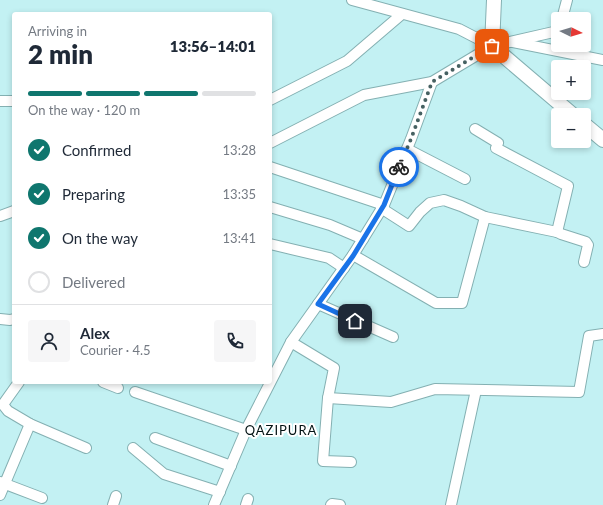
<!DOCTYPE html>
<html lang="en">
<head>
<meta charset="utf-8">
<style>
	:root { --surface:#fff; --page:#f6f6f7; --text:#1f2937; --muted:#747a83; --line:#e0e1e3; --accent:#0f766e }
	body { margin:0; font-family:Lato,sans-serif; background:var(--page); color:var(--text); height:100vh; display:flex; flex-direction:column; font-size:15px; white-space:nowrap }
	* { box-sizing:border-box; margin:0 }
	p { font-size:13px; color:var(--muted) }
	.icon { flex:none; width:22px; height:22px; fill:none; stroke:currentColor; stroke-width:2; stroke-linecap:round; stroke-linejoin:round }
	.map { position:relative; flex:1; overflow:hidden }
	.details { position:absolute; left:12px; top:12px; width:260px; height:372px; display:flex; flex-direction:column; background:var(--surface); border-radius:4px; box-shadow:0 2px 6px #0003 }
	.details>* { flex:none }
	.needle { width:26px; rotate:95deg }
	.controls { position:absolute; left:551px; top:12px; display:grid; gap:8px }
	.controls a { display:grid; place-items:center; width:40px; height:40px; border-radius:4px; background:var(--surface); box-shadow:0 2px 6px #0003; font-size:20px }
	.pin { position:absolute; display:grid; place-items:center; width:34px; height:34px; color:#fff; margin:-17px; border-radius:8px; box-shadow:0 2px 6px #0006 }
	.courier { position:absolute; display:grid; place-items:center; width:40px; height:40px; margin:-20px; border:3px solid #1a73e8; border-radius:50%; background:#fff; color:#222; box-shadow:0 1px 5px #0007 }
	.head em { font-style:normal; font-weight:800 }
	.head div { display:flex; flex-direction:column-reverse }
	.head { display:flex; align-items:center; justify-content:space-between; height:68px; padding:0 16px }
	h1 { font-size:26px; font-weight:800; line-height:30px }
	.bar { display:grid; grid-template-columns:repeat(4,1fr); gap:6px 4px; align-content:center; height:48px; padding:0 16px }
	.bar i { height:5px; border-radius:3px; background:var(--line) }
	.bar .active { background:var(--accent) }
	.bar p { grid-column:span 4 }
	.line { display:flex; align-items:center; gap:10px; padding:0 16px; border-top:1px solid var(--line) }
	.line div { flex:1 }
	.round { display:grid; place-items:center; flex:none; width:42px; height:42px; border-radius:4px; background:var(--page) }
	ol { padding:0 16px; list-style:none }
	li { display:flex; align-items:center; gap:12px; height:44px }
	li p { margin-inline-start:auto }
	li .icon { padding:4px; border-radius:50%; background:var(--accent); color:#fff; stroke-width:4 }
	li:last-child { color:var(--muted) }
	li i { width:22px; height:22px; border:2px solid var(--line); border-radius:50% }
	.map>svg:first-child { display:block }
</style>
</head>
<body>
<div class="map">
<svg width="603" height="505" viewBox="0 0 603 505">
	<rect width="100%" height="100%" fill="#c3f1f3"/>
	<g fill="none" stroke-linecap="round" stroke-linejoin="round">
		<defs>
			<g id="minor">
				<polyline points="352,0 459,29 492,46"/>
				<polyline points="562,19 567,0"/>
				<polyline points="513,42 603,60"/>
				<polyline points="270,100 347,61 402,14"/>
				<polyline points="0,101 14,101"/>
				<polyline points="270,143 364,95 432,82 492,46 558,31"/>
				<polyline points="407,149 465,179"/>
				<polyline points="270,167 384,205"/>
				<polyline points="270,207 330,225 363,239"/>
				<polyline points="381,208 409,226 420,212 430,203 444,200 461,206 485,217"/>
				<polyline points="0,216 14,211"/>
				<polyline points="557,232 561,234 586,242 588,245 584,262"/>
				<polyline points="270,244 329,258 344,268"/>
				<polyline points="353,255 436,303 462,303 485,217 557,232 568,186 496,148 498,143 475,129"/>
				<polyline points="318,304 393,337"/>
				<polyline points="0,319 10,320 14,319"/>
				<polyline points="291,342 334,368 328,398 323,461 351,462"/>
				<polyline points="19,382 4,403 4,406 8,411 30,424 86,448"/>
				<polyline points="103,382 118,388"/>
				<polyline points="135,392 246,430"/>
				<polyline points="328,398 391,402 435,389 579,392 589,336 603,334"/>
				<polyline points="155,438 231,466"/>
				<polyline points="133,448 164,474 220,492"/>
				<polyline points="0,482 42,498"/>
				<polyline points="0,495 30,424"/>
				<polyline points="113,505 116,496"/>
				<polyline points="214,505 246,430 291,342 353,255 384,205 411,139 432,82"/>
				<polyline points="246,505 248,499"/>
				<polyline points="331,505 332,504 340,505"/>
				<polyline points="451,505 476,390"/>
			</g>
			<g id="secondary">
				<polyline points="494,0 492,46 573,115"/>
				<polyline points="584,124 603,140"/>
			</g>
		</defs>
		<use href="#minor" stroke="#84b0b2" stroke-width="12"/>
		<use href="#secondary" stroke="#84b0b2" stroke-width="16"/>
		<use href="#minor" stroke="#fff" stroke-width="10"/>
		<use href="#secondary" stroke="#fff" stroke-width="14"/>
	</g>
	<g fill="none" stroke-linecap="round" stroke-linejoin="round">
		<polyline stroke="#466162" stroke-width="4" stroke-dasharray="0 7.2" points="399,167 411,139 432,82 492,46"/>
		<polyline stroke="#1a73e8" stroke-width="5" points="355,321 318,304 353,256 384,205 399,167"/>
	</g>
	<g text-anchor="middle" stroke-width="4" stroke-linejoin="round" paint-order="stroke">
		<g font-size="13" letter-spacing="1" fill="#031314" stroke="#fff">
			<text x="281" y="435">QAZIPURA</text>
		</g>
	</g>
</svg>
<div class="controls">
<a><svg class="needle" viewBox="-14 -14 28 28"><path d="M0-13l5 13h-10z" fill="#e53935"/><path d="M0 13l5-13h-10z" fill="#747a83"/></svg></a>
<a>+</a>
<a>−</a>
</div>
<div class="pin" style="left:492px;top:46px;background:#ea580c"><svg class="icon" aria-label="bag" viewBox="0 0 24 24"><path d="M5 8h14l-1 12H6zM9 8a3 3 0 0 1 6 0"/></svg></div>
<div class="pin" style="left:355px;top:321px;background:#1f2937"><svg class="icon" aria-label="home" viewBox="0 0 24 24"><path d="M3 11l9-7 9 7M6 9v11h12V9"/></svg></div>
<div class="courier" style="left:399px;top:167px"><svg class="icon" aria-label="bike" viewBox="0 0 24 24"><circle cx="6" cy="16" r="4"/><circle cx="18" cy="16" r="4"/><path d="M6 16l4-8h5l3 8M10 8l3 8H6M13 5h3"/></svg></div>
<section class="details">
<div class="head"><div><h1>2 min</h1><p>Arriving in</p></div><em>13:56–14:01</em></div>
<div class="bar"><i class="active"></i><i class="active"></i><i class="active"></i><i></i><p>On the way · 120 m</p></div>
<ol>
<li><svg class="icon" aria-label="check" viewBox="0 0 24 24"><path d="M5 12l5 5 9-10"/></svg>Confirmed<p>13:28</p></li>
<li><svg class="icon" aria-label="check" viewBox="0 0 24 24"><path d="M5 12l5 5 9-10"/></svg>Preparing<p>13:35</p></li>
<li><svg class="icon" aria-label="check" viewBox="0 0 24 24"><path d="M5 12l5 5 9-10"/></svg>On the way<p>13:41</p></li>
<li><i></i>Delivered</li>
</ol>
<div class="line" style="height:72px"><a class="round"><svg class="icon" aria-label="person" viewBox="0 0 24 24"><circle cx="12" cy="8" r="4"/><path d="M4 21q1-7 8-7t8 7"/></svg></a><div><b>Alex</b><p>Courier · 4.5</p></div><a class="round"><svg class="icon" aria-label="phone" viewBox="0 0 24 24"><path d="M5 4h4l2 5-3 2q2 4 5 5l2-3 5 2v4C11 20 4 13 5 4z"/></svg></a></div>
</section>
</div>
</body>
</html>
